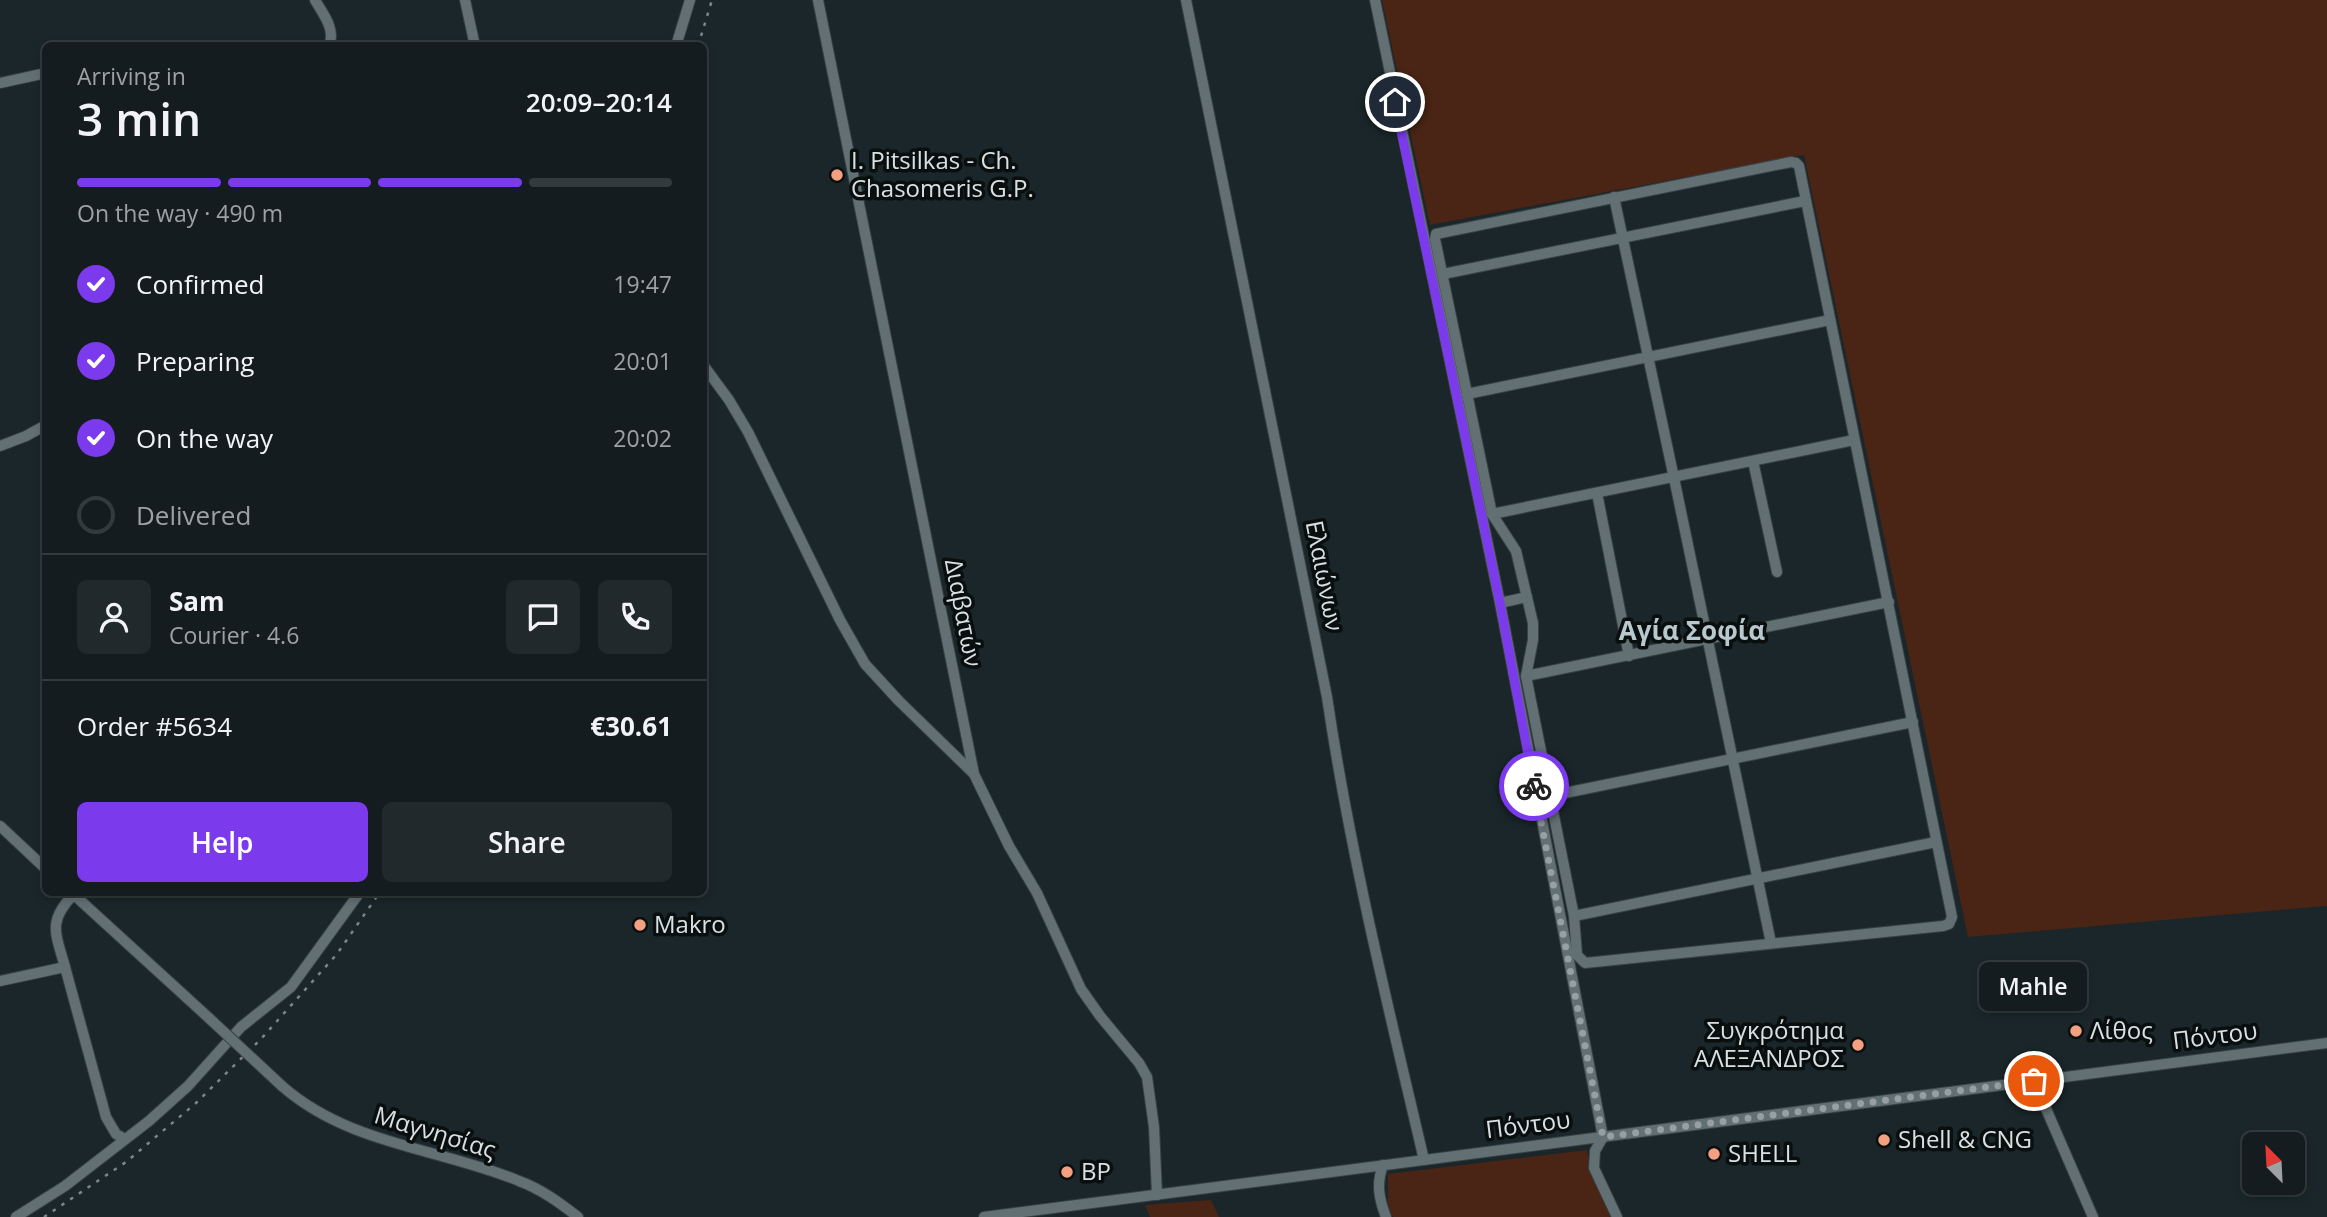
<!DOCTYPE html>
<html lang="en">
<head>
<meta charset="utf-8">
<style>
	:root { --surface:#141c1f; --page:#21292c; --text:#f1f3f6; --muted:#9da1a4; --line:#333a3d; --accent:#7c3aed }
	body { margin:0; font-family:"Open Sans",sans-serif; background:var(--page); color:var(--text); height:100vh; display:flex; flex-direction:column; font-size:26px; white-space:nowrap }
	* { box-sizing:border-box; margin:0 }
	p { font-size:23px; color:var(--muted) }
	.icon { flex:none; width:38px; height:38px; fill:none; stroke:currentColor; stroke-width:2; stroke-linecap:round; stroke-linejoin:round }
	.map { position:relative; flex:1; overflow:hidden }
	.panel { position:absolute; left:42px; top:42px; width:665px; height:854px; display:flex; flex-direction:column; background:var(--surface); border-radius:10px; box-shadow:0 4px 10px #0003,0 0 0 2px var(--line) }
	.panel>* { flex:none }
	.needle { width:46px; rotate:336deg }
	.controls { position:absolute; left:2242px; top:1132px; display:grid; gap:14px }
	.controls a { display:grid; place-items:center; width:63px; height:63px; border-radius:10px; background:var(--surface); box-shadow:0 4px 10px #0003,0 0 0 2px var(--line); font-size:35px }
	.pin { position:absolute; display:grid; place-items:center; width:60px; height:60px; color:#fff; margin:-30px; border:4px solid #fff; border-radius:50%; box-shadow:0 2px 7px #0007 }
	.courier { position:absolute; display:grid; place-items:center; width:70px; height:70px; margin:-35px; border:5px solid #7c3aed; border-radius:50%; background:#fff; color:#222; box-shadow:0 2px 9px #0007 }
	.bubble { position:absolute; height:49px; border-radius:10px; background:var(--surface); box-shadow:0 4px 10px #0003,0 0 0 2px var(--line); font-size:23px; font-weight:600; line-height:49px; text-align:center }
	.summary em { font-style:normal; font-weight:600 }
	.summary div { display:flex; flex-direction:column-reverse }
	.summary { display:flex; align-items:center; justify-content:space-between; height:119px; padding:0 35px }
	h1 { font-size:46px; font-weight:600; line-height:52px }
	.bar { display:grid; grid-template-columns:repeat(4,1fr); gap:10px 7px; align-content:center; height:84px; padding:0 35px }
	.bar i { height:9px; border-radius:5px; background:var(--line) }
	.bar .current { background:var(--accent) }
	.bar p { grid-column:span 4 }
	.line { display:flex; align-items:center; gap:18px; padding:0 35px; border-top:2px solid var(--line) }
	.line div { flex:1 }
	.round { display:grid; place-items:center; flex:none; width:74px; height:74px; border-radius:10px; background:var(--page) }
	ol { padding:0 35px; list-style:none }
	li { display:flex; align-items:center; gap:21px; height:77px }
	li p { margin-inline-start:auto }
	li .icon { padding:7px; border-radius:50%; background:var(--accent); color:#fff; stroke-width:4 }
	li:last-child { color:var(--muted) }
	li i { width:38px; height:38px; border:4px solid var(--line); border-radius:50% }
	.action { display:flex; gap:14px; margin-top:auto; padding:14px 35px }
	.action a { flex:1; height:80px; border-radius:10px; background:var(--accent); color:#fff; font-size:28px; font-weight:600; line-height:80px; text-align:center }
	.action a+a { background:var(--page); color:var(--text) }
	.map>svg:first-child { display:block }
</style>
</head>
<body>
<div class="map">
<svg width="2327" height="1217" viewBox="0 0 2327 1217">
	<rect width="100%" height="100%" fill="#1a2629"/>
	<g fill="#4a2415">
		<polygon points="1382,0 2327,0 2327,906 1968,937 1804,155 1430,225"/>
		<polygon points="1587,1150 1591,1173 1610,1217 1393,1217 1388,1206 1388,1174"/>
		<polygon points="1211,1200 1219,1217 1150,1217 1145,1205"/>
	</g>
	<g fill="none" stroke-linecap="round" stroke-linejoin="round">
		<defs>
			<g id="minor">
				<path d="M315,0c8,14 21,29 14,46"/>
				<polyline points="465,0 475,46"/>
				<polyline points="818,0 974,774 1009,846 1037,893 1081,989 1100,1016 1139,1063 1147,1077 1154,1127 1157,1195"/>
				<path d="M1186,0l141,697c23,156 61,309 97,463"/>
				<polyline points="1375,0 1500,603 1603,1137 1595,1151 1594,1168 1617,1217"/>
				<polyline points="676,46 690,0"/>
				<polyline points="0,83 46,73"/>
				<polygon points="1791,162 1796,163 1799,166 1952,917 1949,924 1943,926 1585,963 1577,955 1574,916 1526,676 1533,640 1533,623 1516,551 1492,514 1435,239 1436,234"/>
				<polyline points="1614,197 1674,478 1771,943"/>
				<polyline points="1443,274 1805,201"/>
				<polyline points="704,366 729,400 748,432 840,620 865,664 899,701 973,773"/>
				<polyline points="1467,394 1830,320"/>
				<polyline points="0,446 26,436 46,425"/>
				<polyline points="1753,461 1777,572"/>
				<polyline points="1597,493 1629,656"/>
				<polyline points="1492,514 1854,440"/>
				<polyline points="1500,603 1527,597"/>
				<polyline points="1526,676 1889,602"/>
				<polyline points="1550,796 1913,722"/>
				<polyline points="0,826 46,869"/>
				<polyline points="71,892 210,1019"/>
				<polyline points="1574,916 1936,842"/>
				<polyline points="65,967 106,1117 116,1134 125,1139"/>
				<path d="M0,981l65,-14c-9,-33 -18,-45 8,-72"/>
				<polyline points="2034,1081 2093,1217"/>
				<path d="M282,1086c67,59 158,62 237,95 22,8 41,22 59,36"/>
				<path d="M1383,1165c-7,19 -4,34 3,52"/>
				<polyline points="16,1217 65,1186 149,1121 188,1086 241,1027 291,987 360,892"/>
				<polyline points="984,1217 2327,1043"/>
			</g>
		</defs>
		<use href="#minor" stroke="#384143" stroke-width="12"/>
		<use href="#minor" stroke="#627073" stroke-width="10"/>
		<g stroke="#7d8689" stroke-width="2.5" stroke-dasharray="3.5 7" stroke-linecap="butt">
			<polyline points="698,46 712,0"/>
			<polyline points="44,1217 126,1162 196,1103 261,1039 337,954 380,892"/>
		</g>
		<defs>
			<polyline id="minor-bridge" points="210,1019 282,1086"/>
		</defs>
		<use href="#minor-bridge" stroke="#384143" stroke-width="12" stroke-linecap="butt"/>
		<use href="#minor-bridge" stroke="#627073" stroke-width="10"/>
	</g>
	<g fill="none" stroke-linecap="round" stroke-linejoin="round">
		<polyline stroke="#969fa1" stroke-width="7" stroke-dasharray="0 12.6" points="1534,786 1603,1137 2034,1081"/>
		<polyline stroke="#7c3aed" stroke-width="9" points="1395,102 1500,603 1534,786"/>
	</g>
	<g fill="#f2a081" stroke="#090e0f" stroke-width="2.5">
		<circle cx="837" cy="175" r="7"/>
		<circle cx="640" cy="925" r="7"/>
		<circle cx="2076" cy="1031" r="7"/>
		<circle cx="1858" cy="1045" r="7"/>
		<circle cx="1884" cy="1140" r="7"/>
		<circle cx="1714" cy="1154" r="7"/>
		<circle cx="1067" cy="1172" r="7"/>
	</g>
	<g text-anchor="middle" stroke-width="7" stroke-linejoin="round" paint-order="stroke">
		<g font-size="24" fill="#d9e0e2" stroke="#090e0f" text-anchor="start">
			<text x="851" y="169">I. Pitsilkas - Ch.<tspan x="851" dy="28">Chasomeris G.P.</tspan></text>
			<text x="654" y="933">Makro</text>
			<text x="1844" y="1039" text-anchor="end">Συγκρότημα<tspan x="1844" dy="28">ΑΛΕΞΑΝΔΡΟΣ</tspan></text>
			<text x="2090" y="1039">Λίθος</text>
			<text x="1898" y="1148">Shell &amp; CNG</text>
			<text x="1728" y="1162">SHELL</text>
			<text x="1081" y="1180">BP</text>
		</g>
		<g font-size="24" fill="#d9e0e2" stroke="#090e0f">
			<text transform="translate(1324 576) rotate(79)" y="8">Ελαιώνων</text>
			<text transform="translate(963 613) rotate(79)" y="8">Διαβατών</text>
			<text transform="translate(2215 1036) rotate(-7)" y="8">Πόντου</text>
			<text transform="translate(1528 1125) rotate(-7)" y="8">Πόντου</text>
			<text transform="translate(435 1133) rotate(17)" y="8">Μαγνησίας</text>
		</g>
		<g font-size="26" font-weight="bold" fill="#b9c8cc" stroke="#090e0f">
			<text x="1692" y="640">Αγία Σοφία</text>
		</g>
	</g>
</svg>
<div class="controls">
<a><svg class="needle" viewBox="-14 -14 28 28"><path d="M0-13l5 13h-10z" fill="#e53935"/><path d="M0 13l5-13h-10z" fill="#9da1a4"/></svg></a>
</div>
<div class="pin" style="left:2034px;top:1081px;background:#ea580c"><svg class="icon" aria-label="bag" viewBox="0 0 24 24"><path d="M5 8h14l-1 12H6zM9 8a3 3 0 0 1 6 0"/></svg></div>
<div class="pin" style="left:1395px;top:102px;background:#1f2937"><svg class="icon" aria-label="home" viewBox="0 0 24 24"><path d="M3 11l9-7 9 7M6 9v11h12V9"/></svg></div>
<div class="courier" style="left:1534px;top:786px"><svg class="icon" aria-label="bike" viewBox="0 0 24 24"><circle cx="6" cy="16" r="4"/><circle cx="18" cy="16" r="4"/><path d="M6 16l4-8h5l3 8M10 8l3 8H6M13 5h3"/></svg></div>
<div class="bubble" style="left:1979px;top:962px;width:108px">Mahle</div>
<section class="panel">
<div class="summary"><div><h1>3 min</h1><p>Arriving in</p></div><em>20:09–20:14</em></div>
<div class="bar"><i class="current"></i><i class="current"></i><i class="current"></i><i></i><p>On the way · 490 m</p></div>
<ol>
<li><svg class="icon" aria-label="check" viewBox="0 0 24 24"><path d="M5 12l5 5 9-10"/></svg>Confirmed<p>19:47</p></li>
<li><svg class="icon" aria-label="check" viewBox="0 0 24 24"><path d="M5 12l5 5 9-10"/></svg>Preparing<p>20:01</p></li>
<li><svg class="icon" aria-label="check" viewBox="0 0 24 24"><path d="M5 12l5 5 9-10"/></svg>On the way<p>20:02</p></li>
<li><i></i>Delivered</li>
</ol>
<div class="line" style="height:126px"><a class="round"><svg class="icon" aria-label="person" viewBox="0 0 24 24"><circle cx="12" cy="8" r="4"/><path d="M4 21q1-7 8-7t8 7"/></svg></a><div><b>Sam</b><p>Courier · 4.6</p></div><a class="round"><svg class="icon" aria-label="chat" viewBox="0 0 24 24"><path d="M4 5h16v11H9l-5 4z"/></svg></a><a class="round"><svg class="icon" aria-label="phone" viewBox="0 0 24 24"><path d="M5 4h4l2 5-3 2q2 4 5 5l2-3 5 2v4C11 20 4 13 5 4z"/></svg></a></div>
<div class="line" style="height:91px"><div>Order #5634</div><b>€30.61</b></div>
<div class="action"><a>Help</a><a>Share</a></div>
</section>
</div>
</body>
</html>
